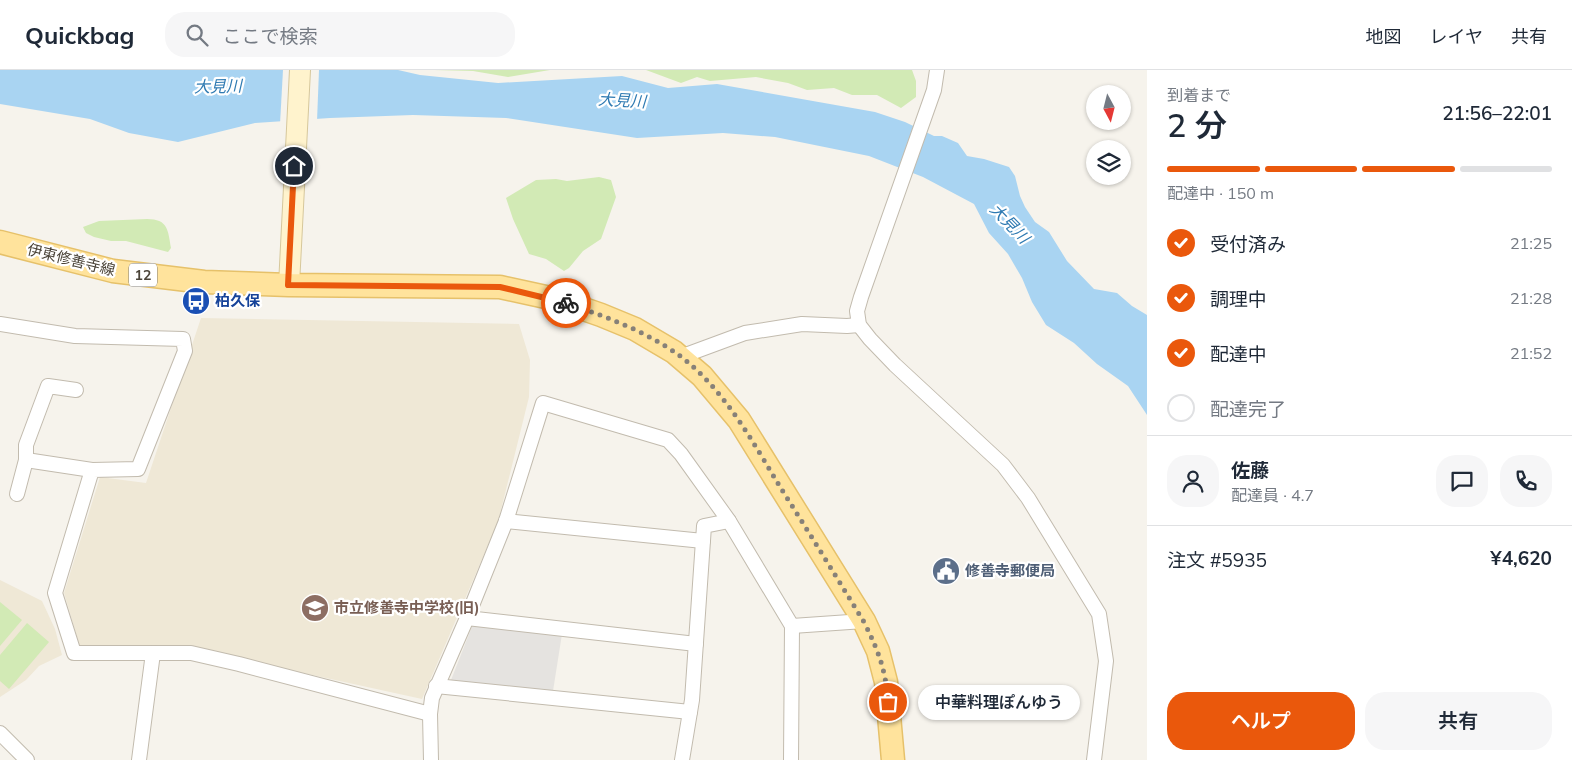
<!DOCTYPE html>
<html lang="ja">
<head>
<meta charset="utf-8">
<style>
	:root { --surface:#fff; --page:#f6f6f7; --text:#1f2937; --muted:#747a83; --line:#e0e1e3; --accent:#ea580c }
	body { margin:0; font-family:Mulish,"Noto Sans JP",sans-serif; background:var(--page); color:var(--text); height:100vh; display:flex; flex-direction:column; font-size:19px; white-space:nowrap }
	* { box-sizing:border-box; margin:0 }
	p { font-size:16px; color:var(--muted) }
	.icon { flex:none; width:28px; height:28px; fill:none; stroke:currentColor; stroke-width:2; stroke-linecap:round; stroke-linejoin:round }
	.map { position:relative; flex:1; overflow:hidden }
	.side { display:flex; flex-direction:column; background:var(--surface); width:425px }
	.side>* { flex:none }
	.needle { width:32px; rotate:173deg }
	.buttons { position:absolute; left:1086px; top:15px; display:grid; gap:10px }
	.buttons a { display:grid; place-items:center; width:45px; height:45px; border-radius:50%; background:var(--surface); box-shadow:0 1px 4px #0004; font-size:25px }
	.pin { position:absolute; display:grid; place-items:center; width:42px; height:42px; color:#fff; margin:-21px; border:2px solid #fff; border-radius:50%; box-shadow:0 1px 5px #0007 }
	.courier { position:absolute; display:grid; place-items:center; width:50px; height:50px; margin:-25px; border:4px solid #ea580c; border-radius:50%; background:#fff; color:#222; box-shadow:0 1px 6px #0007 }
	.bubble { position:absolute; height:35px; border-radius:18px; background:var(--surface); box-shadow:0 1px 4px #0004; font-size:16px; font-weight:600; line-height:35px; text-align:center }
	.summary em { font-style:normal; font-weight:600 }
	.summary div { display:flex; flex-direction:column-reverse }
	.summary { display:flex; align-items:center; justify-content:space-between; height:85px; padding:0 20px }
	h1 { font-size:32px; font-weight:600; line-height:38px }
	.bar { display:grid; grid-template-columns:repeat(4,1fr); gap:8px 5px; align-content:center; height:60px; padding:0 20px }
	.bar i { height:6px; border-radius:4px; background:var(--line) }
	.bar .active { background:var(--accent) }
	.bar p { grid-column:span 4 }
	.line { display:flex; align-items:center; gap:12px; padding:0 20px; border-top:1px solid var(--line) }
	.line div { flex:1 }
	.round { display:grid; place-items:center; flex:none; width:52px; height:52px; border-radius:20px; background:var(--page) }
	ol { padding:0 20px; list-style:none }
	li { display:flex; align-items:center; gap:15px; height:55px }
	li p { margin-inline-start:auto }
	li .icon { padding:5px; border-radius:50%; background:var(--accent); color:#fff; stroke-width:4 }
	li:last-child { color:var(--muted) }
	li i { width:28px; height:28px; border:2px solid var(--line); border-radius:50% }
	.primary-button { display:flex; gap:10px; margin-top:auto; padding:10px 20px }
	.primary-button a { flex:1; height:58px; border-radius:20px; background:var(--accent); color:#fff; font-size:20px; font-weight:600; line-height:58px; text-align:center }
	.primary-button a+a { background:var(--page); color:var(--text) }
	header { display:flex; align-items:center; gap:30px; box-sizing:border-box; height:70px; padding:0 25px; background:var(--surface); border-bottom:1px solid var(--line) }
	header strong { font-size:24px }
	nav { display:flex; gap:28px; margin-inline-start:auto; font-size:18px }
	.search { width:350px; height:45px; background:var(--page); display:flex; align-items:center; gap:12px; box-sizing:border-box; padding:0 18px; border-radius:20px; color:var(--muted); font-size:19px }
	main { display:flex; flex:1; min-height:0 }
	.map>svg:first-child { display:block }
</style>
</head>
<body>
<header>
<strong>Quickbag</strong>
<div class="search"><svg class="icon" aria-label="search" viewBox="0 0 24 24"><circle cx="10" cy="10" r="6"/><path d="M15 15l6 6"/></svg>ここで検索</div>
<nav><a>地図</a><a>レイヤ</a><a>共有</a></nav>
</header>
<main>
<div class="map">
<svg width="1147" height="690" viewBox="0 0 1147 690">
	<rect width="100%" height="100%" fill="#f6f3ec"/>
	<g fill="#efe8d6">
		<polygon points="201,248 519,254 530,290 529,327 498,452 422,629 194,579 80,577 64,523 100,407 146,413"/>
		<polygon points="0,510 42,531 55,559 62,585 39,596 26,610 0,627"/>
	</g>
	<g fill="#d2eab5">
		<polygon points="434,0 550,0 508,7 473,1"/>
		<polygon points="646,0 912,0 916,11 916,27 901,38 877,25 852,25 834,18 807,20 788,13 756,7 710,11 697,7 681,13"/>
		<polygon points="599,107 611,110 616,127 601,169 583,181 569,198 564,201 546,189 529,184 513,149 506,128 536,110 556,109 567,111"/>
		<path d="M147,149c21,0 21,11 24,29l-3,4 -42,-11h-15l-17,-4 -8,-4 -3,-6 16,-6z"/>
		<polygon points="0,532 22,550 0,576"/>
		<polygon points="27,553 49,572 9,619 0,611 0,585"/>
	</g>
	<polygon fill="#e5e3e0" points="473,554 562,564 553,621 451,610"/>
	<polygon fill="#a9d4f2" points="0,0 398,0 420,5 498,13 622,6 668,18 717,14 875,42 905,52 934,66 942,66 958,73 967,86 984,89 1009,97 1015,106 1020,126 1025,137 1035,152 1049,162 1067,191 1094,219 1117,223 1132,236 1147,245 1147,345 1128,316 1097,294 1074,273 1046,255 1032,232 1022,208 1008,184 989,163 974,134 923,107 869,86 775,67 723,63 637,68 506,48 413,45 330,48 255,53 178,72 129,63 90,49 0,34"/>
	<polygon fill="#f6f3ec" points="283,0 319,0 317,51 280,54"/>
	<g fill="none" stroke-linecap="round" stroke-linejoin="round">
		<defs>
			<g id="street">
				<polyline points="937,0 934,20 861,227 857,241 859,255 870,269 895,295 1003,395 1028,428 1099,544 1106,591 1094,690"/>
				<polyline points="0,254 75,266 183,269 185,281 138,399 92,400 55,523 74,583 191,583 239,594 430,644"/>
				<polyline points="680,287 745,263 802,254 847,256 859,255"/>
				<polyline points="26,390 92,400"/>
				<polyline points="17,424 26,390 26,375 48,316 76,320"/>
				<polyline points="506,451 703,471"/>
				<polyline points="467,548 696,574"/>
				<polyline points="792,556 864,551"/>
				<polyline points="436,616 690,642"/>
				<polyline points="0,663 27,690"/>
				<polyline points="139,690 153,583"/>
				<polyline points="431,690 430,644 432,628 467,548 506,451 543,333 668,370 681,384 729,451 792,556 791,690"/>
				<polyline points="682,690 692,630 704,456 729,451"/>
			</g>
			<polyline id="secondary" points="289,215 300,0"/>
			<polyline id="primary" points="0,172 113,201 204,212 289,215 500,217 555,229 601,245 635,259 674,282 702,306 739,350 864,551 878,581 886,612 893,690"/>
		</defs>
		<use href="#street" stroke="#c2bbae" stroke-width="16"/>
		<use href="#secondary" stroke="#d6c79b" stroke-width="22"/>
		<use href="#primary" stroke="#e6c16a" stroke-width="25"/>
		<use href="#street" stroke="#fff" stroke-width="14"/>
		<use href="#secondary" stroke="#fff3cd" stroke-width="20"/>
		<use href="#primary" stroke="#ffe39c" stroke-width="22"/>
	</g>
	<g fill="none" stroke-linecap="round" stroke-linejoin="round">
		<path stroke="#878178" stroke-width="5" stroke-dasharray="0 9" d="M566,233c38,13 74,26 107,48 49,33 79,90 109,139 28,44 55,88 82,132 14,28 22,48 24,80"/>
		<polyline stroke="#ea580c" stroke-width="6" points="294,96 288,215 500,217 566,233"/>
	</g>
	<defs>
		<symbol id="bus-disc" viewBox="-11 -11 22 22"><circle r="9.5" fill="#1a4fb4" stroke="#fff"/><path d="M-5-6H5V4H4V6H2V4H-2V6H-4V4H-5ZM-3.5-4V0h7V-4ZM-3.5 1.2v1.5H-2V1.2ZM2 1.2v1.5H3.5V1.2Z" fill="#fff"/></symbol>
		<symbol id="civic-disc" viewBox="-11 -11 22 22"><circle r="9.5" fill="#5c6f8a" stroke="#fff"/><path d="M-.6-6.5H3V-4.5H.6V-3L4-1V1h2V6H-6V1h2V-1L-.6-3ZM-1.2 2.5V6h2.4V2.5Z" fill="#fff"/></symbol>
		<symbol id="school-disc" viewBox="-11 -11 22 22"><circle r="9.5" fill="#8d6e63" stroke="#fff"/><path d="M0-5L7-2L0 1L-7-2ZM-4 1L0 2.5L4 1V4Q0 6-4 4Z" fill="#fff"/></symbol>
	</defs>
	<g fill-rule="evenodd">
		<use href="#bus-disc" x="180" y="215" width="32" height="32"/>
		<use href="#civic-disc" x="930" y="485" width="32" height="32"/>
		<use href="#school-disc" x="299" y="522" width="32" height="32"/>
	</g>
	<g text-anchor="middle" stroke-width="4.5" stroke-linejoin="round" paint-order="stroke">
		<rect fill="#fff" stroke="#817c74" stroke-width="1" x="129" y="193.5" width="28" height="23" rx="4"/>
		<g font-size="14" font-weight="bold" fill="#4b4439">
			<text x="143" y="210">12</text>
		</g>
		<g font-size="15" fill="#4b4439" stroke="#fff">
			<text transform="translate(71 190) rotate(14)" y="5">伊東修善寺線</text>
		</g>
		<g font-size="15" font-weight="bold" fill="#164399" stroke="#fff" text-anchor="start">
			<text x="215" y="236">柏久保</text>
		</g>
		<g font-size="15" font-weight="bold" fill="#4e5e75" stroke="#fff" text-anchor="start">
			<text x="965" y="506">修善寺郵便局</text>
		</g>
		<g font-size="15" font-weight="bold" fill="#785e54" stroke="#fff" text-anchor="start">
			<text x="334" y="543">市立修善寺中学校(旧)</text>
		</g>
		<g font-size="16" font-style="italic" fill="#2e7ab2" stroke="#fff">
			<text transform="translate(218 16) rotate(-1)" y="6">大見川</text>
			<text transform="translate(622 30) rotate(3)" y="6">大見川</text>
			<text transform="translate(1010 153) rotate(46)" y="6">大見川</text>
		</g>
	</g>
</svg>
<div class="buttons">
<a><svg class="needle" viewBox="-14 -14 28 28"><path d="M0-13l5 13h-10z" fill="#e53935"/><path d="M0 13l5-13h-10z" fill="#747a83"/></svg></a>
<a><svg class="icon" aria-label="layers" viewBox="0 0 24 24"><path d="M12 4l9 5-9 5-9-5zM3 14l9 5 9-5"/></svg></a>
</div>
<div class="pin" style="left:888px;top:632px;background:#ea580c"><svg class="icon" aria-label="bag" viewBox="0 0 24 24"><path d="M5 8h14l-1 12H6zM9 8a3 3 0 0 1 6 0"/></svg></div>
<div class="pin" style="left:294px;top:96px;background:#1f2937"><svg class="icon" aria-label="home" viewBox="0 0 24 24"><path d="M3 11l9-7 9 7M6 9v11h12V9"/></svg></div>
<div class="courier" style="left:566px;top:233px"><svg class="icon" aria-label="bike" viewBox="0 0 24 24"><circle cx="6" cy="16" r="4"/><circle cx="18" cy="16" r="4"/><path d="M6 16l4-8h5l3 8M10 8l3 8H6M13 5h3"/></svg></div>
<div class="bubble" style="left:918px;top:615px;width:162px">中華料理ぽんゆう</div>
</div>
<section class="side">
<div class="summary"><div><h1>2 分</h1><p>到着まで</p></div><em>21:56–22:01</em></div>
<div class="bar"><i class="active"></i><i class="active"></i><i class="active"></i><i></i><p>配達中 · 150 m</p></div>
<ol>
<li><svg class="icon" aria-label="check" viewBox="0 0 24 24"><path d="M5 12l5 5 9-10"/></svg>受付済み<p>21:25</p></li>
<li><svg class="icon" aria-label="check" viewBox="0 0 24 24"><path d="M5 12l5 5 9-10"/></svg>調理中<p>21:28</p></li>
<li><svg class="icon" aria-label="check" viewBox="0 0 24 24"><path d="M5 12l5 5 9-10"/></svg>配達中<p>21:52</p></li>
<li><i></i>配達完了</li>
</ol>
<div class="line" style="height:90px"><a class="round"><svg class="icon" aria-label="person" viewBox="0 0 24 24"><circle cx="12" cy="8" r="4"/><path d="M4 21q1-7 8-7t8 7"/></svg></a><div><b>佐藤</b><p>配達員 · 4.7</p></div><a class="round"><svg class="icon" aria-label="chat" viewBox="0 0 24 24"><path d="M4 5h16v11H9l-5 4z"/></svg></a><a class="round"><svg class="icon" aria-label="phone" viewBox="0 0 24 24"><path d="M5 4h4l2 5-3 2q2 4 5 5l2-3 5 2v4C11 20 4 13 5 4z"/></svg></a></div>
<div class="line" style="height:65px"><div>注文 #5935</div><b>¥4,620</b></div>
<div class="primary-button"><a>ヘルプ</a><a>共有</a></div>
</section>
</main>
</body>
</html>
